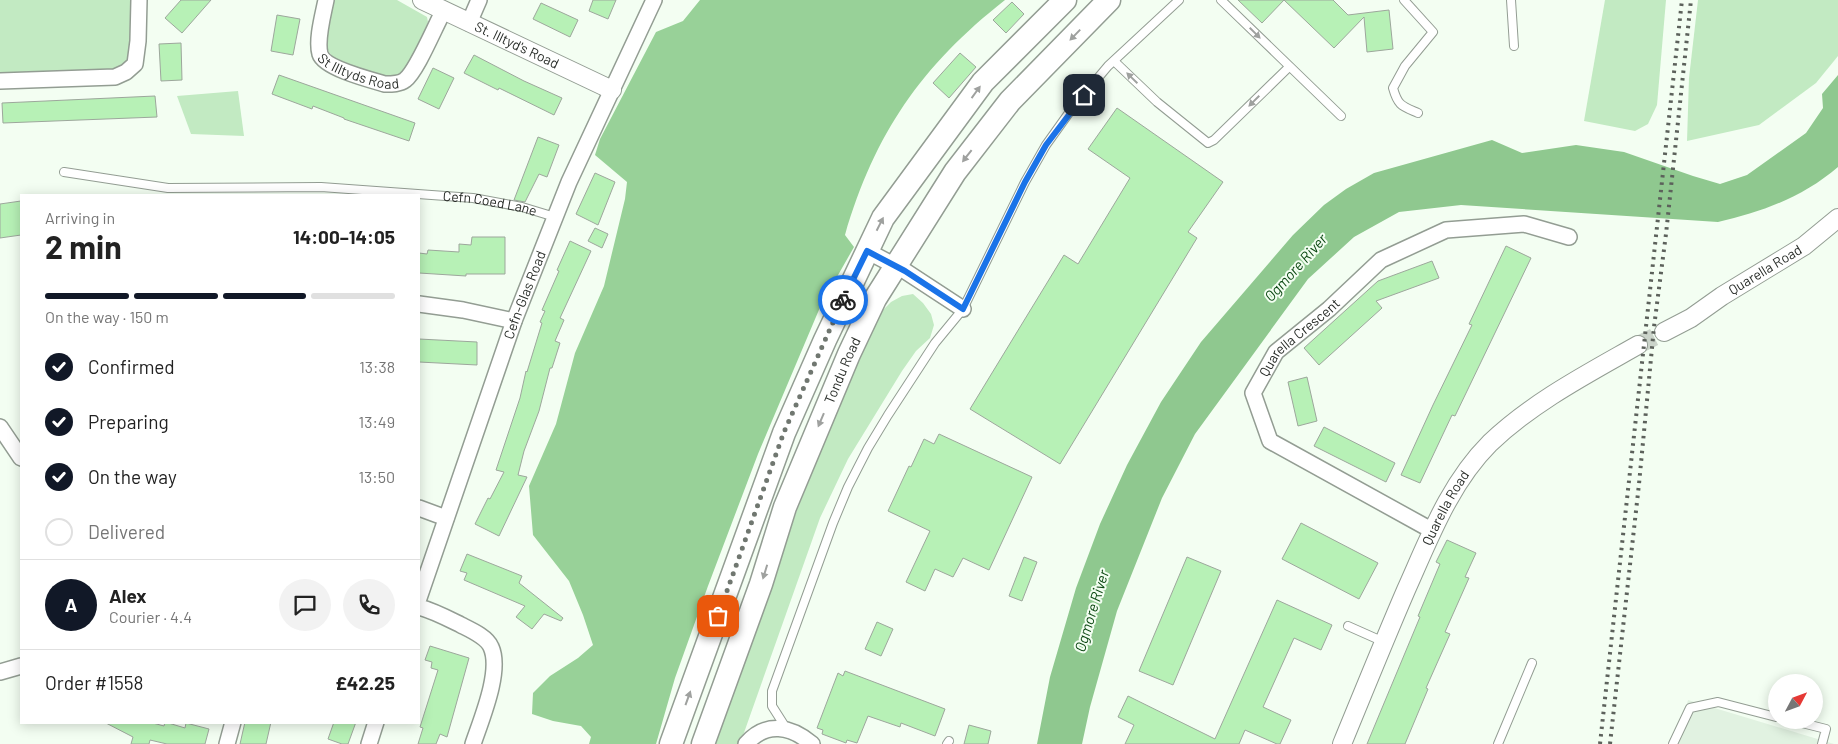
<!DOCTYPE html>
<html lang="en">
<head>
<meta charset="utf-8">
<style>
	:root { --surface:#fff; --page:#f2f2f2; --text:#222; --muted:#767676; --line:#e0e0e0; --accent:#111827 }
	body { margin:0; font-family:Barlow,sans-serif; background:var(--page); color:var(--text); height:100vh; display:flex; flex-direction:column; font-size:19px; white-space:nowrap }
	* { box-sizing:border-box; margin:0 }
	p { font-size:16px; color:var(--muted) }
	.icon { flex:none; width:28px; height:28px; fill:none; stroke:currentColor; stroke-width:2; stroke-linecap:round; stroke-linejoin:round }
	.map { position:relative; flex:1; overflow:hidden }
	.details { position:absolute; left:20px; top:194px; width:400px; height:530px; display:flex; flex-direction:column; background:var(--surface); border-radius:0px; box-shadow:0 2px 12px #0003 }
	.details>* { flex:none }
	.needle { width:32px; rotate:49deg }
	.tools { position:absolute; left:1768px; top:674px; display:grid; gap:10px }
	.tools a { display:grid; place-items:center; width:55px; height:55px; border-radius:50%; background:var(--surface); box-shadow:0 2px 12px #0003; font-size:25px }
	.pin { position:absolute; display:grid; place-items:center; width:42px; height:42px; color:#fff; margin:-21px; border-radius:10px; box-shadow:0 2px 8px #0006 }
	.courier { position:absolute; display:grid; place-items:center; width:50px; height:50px; margin:-25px; border:4px solid #1a73e8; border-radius:50%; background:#fff; color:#222; box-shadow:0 1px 6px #0007 }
	.overview em { font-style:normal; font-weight:700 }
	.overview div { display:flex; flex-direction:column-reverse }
	.overview { display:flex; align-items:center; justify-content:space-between; height:85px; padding:0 25px }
	h1 { font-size:32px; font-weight:700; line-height:38px }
	.bar { display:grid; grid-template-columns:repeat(4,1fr); gap:8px 5px; align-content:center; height:60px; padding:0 25px }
	.bar i { height:6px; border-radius:4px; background:var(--line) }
	.bar .current { background:var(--accent) }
	.bar p { grid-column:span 4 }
	.line { display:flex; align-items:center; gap:12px; padding:0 25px; border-top:1px solid var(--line) }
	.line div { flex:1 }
	.round { display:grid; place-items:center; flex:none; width:52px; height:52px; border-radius:26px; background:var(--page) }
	ol { padding:0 25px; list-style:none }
	li { display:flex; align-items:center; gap:15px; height:55px }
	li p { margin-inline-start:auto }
	li .icon { padding:5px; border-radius:50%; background:var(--accent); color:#fff; stroke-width:4 }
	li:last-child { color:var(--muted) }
	li i { width:28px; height:28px; border:2px solid var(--line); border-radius:50% }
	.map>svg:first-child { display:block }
</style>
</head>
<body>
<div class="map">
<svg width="1838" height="744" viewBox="0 0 1838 744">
	<rect width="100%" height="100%" fill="#f3fef2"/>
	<polygon fill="#e1f2e1" points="1688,700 1834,744 1677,744"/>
	<g fill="#c2eac2">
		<polygon points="0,0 132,0 130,55 124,63 115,70 0,75"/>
		<path d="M332,0h65l30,17 1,5c-6,14 -13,38 -23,49 -15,15 -54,-5 -70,-12 -17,-15 -7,-39 -3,-59z"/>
		<polygon points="1605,0 1666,0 1657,105 1648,124 1635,131 1584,121"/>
		<polygon points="1698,0 1838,0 1838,56 1816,83 1759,125 1687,141 1689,78"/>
		<polygon points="238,91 244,136 191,134 177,96"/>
		<polygon points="913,294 923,303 931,314 934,325 930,338 916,351 902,371 848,459 820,518 740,744 712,744 760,620 797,510 867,339 882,311 891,302 902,296"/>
	</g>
	<path fill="#98d198" d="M700,0h305c-84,66 -130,133 -160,235l9,12 -33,58 -63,149 -50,132 -33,92 -19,66h-67l2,-7 -10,-11 -28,-5 -21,-7 1,-21 17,-17 28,-18 15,-13 -10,-30 -14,-34 -36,-46 -4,-49 27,-62 19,-71 29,-67 21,-87 2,-17 -32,-27 5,-16 56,-107 27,-11z"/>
	<path fill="#8fc88f" d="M1838,75v92c-35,30 -76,45 -120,55l-257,-17 -62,7 -45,25 -46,42 -113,155 -33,64 -45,113 -27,96 -8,37h-45l13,-67 26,-89 24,-64 27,-59 34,-63 40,-60 92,-107 31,-30 22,-16 28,-16 118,-33 30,13 54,-8 48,7 69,24 27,8 27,-9 59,-42 17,-25 -1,-14z"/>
	<g fill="#b7f1b6" stroke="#9da79c">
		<polygon points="181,0 211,0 182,33 165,18"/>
		<polygon points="593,0 616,0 608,19 589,11"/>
		<polygon points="1238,0 1333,0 1348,15 1389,10 1393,49 1367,52 1364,17 1334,48 1284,0 1262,23"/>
		<polygon points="1012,2 1024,14 1006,33 993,20"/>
		<polygon points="541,3 578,20 570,37 533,19"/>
		<polygon points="277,15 300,19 293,55 271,51"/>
		<polygon points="181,43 182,80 161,81 159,44"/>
		<polygon points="960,53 976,67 949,98 933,83"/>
		<polygon points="474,55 524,81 562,98 554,115 499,88 498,90 464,73"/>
		<polygon points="433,68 454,78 439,109 418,99"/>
		<polygon points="279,75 415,123 409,141 344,119 344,118 313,106 312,109 272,94"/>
		<polygon points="155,96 157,117 3,123 2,103"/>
		<polygon points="1117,108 1223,182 1188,232 1197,238 1060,464 970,409 1064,255 1078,264 1130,178 1088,149"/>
		<polygon points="538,137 559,145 547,177 539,174 525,202 514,200"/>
		<polygon points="595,173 615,182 598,225 576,214"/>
		<polygon points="21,201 21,235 0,238 0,204"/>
		<polygon points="595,228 608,234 602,248 588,241"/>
		<polygon points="472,237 505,237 505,274 466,274 466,276 419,273 419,253 427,254 428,250 459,252 459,244 471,245"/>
		<polygon points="570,241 591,251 560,318 564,320 555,341 560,343 552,368 550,368 539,411 524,451 518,475 527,477 499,536 475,524 488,498 490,499 504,472 496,470 520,398 526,371 527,372 542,323 540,322 545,311 542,310 559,271 557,270"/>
		<polygon points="1506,246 1531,258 1455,416 1452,415 1420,483 1401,475 1433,405 1472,325 1469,324"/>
		<polygon points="1432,261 1439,278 1376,301 1382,308 1319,365 1304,348 1378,281"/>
		<polygon points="419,339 477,342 477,365 419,362"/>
		<polygon points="1307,377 1317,421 1298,426 1288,382"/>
		<polygon points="1324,427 1395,463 1386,482 1314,446"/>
		<polygon points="939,434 1032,477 989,570 963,558 953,577 935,569 925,591 906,582 930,531 888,511 909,466 911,467 924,439 934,444"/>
		<polygon points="1301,523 1378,563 1359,599 1282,559"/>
		<polygon points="1447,540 1476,553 1465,577 1469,578 1445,632 1450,634 1426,688 1428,689 1405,744 1367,744 1420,617 1418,616 1440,564 1436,562"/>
		<polygon points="467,554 522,576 519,583 563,618 561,621 544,614 532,629 516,617 525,606 464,580 467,573 460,571"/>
		<polygon points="1024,557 1037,562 1022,601 1009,596"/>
		<polygon points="1187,557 1221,571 1173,685 1139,671"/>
		<polygon points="1277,600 1332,625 1321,650 1294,638 1263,707 1291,720 1280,744 1277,744 1245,730 1239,744 1125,744 1134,725 1118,717 1128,696 1215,739"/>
		<polygon points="877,622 893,629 881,656 865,649"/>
		<polygon points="430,646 469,658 447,737 440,734 436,744 418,744 423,728 420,727 438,670 431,668 432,662 425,660"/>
		<polygon points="845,671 945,709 935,736 901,723 900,727 868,716 857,743 847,740 846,743 822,734 823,730 817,728 838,673 843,676"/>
		<polygon points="104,722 149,722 164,726 165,722 185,728 186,723 209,729 205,744 167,744 150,740 149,744 131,744 133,737"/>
		<polygon points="245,722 271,722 266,744 240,744"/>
		<polygon points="334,722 356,722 348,744 342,744 328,739"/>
		<polygon points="969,725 991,731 988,744 964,744"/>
	</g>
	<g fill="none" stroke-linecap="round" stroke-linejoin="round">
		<polyline stroke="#cbd4ca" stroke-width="18" stroke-dasharray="18 9" stroke-linecap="butt" points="1638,345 1664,332"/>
		<defs>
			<g id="service">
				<polyline points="1221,0 1341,116"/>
				<path d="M1404,0l29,32 -28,34 -12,22c5,18 9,18 25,25"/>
				<polyline points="1511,0 1514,46"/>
				<polyline points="1114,61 1157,102 1208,143 1214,140 1289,67"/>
				<path id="s1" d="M64,172l104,16 153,-1 152,11 49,9 33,10"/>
				<polyline points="1348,626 1384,642"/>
				<polyline points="1790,720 1826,729 1822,744"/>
				<polyline points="786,728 772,706 772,691 833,523 848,487 868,448 888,415 935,343 963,309 1025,182 1046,145 1071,110 1108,66 1179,0"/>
				<polyline points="947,744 949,741"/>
				<polyline points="1498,744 1532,663"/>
				<polyline points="1673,744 1690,708 1718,702 1776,717"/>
			</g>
			<g id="minor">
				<path id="s2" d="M326,0c-3,15 -10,40 -6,54 4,14 51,26 65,30 7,0 15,0 20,-4 12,-9 30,-54 39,-70"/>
				<polyline points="469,23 479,0"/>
				<polyline points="0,81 115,77 126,72 135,64 138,41 139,0"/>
				<polyline points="867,251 905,271 963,309"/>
				<polyline points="419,304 463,310 514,321"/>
				<polyline points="0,427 21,458"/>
				<polyline points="419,508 446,518"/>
				<path id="s3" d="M1433,529l-9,-3 -154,-85 -17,-48 23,-41 53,-43 52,-49 65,-30 78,-6 45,13"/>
				<path id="s4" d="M419,598l95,-277 55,-139 85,-182"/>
				<path d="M419,607c15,4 28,11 42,18 10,5 26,12 30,22 11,24 -10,73 -18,97"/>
				<polyline points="0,672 21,666"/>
				<polyline points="227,744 233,722"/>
				<polyline points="369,744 376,722"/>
				<path d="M746,744c20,-23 45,-18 66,0"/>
			</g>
			<g id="tertiary">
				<path id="s5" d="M422,0l190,90"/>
				<path id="s6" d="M1664,332l27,-14 31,-22 82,-50 34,-28"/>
				<path id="s7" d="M1342,744c21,-51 42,-103 64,-154 23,-51 43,-106 84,-147 43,-41 97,-69 148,-98"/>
			</g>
			<g id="primary">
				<polyline points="671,744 784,433 825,340 883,218 983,82 1065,0"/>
				<path id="s8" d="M703,744l58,-160 24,-77 64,-153 26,-55 80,-127 55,-71 99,-101"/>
			</g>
		</defs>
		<use href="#service" stroke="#939d93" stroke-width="10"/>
		<use href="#minor" stroke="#939d93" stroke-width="18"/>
		<use href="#tertiary" stroke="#939d93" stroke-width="20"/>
		<use href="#primary" stroke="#939d93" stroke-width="25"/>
		<use href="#service" stroke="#fff" stroke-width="8"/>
		<use href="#minor" stroke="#fff" stroke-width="15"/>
		<use href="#tertiary" stroke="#fff" stroke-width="18"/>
		<use href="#primary" stroke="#fff" stroke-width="22"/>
		<g stroke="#5c615b" stroke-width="4" stroke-dasharray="2.5 5" stroke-linecap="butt">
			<polyline points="1600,744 1682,0"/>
			<polyline points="1610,744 1639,484 1654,327 1666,234 1691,0"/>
		</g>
	</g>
	<defs><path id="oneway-solid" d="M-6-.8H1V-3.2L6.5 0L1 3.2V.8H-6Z" transform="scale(1.25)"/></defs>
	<g fill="#9fa19f">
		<use href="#oneway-solid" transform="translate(1255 33) rotate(45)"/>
		<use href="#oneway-solid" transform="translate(1075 35) rotate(134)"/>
		<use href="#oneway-solid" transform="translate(1132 78) rotate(-136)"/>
		<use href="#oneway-solid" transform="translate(976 92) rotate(-54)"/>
		<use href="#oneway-solid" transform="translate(1254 101) rotate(135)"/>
		<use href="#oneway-solid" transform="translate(967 156) rotate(128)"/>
		<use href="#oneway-solid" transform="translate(880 224) rotate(-63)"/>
		<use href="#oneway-solid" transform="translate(821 420) rotate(113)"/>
		<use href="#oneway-solid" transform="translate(765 572) rotate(107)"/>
		<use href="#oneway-solid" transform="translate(688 698) rotate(-70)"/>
	</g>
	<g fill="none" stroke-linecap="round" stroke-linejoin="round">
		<polyline stroke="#707770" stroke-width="5" stroke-dasharray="0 9" points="718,616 784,432 843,300"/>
		<polyline stroke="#1a73e8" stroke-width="6" points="843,300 867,251 905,271 963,309 1025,182 1046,145 1084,95"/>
	</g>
	<g text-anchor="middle" stroke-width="4" stroke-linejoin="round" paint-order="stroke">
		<g font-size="14" fill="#2a2e2a" stroke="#f3fef2">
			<text dy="5" stroke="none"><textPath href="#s5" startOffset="105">St. Illtyd's Road</textPath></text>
			<text dy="5" stroke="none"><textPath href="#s2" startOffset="99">St Illtyds Road</textPath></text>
			<text dy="5" stroke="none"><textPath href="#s1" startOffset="428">Cefn Coed Lane</textPath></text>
			<text dy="5" stroke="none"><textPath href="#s6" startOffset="119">Quarella Road</textPath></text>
			<text dy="5" stroke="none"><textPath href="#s4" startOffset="321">Cefn-Glas Road</textPath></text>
			<text dy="5" stroke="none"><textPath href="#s3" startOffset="310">Quarella Crescent</textPath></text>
			<text dy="5" stroke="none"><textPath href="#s8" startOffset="399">Tondu Road</textPath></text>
			<text dy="5" stroke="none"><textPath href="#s7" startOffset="258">Quarella Road</textPath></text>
		</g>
		<g font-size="15" font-style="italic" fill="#0c4913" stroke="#f3fef2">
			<text transform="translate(1296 268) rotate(-48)" y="5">Ogmore River</text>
			<text transform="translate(1092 611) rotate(-73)" y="5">Ogmore River</text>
		</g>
	</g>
</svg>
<div class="tools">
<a><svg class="needle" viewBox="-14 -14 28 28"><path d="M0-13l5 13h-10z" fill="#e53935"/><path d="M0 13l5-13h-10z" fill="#767676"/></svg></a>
</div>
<div class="pin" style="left:718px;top:616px;background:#ea580c"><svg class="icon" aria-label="bag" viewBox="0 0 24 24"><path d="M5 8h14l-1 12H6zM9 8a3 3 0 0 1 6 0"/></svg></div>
<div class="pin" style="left:1084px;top:95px;background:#1f2937"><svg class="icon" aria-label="home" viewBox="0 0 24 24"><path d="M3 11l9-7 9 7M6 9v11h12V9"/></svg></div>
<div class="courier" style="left:843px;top:300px"><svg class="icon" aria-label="bike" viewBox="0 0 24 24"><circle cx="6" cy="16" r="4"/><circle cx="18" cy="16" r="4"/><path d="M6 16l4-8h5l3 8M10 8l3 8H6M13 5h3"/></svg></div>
<section class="details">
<div class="overview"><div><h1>2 min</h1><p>Arriving in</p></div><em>14:00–14:05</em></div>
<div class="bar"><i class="current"></i><i class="current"></i><i class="current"></i><i></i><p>On the way · 150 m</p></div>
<ol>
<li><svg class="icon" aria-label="check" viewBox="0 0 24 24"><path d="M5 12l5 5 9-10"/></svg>Confirmed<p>13:38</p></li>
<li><svg class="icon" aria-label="check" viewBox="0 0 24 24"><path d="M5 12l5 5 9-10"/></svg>Preparing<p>13:49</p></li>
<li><svg class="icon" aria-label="check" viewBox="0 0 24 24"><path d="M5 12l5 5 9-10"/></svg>On the way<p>13:50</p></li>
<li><i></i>Delivered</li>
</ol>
<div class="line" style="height:90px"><b class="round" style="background:var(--accent);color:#fff">A</b><div><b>Alex</b><p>Courier · 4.4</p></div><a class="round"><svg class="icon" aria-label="chat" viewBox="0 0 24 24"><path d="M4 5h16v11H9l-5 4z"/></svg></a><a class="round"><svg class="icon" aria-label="phone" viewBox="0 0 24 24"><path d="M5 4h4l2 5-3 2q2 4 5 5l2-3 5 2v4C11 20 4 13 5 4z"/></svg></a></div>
<div class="line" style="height:65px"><div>Order #1558</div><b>£42.25</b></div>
</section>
</div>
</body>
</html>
